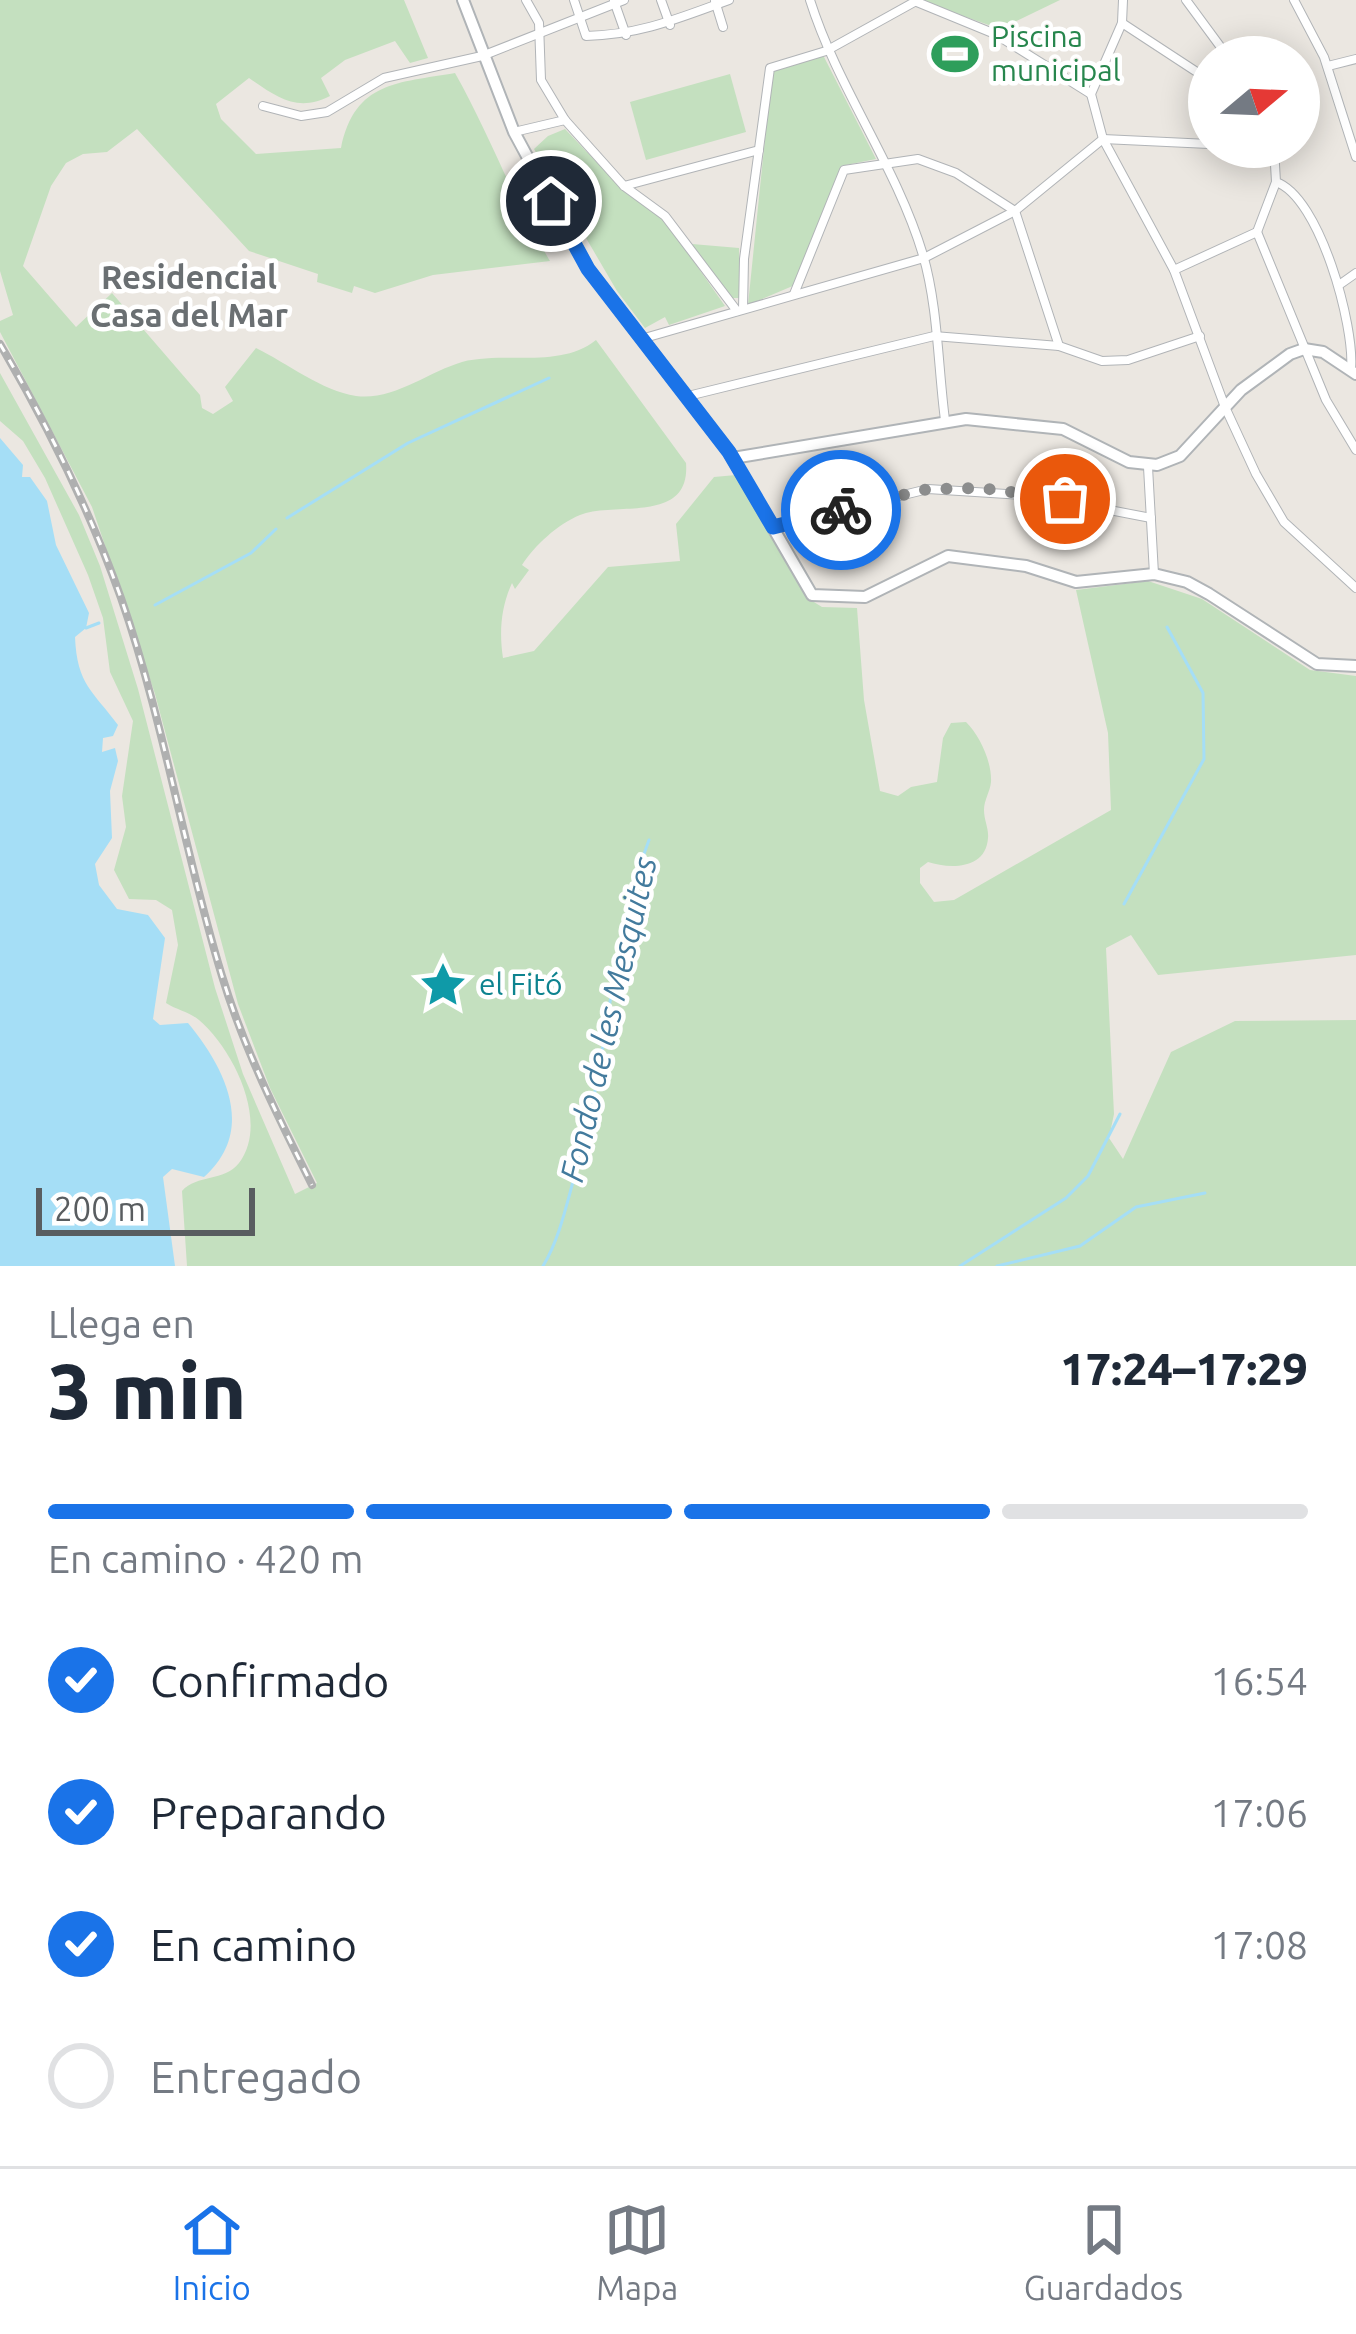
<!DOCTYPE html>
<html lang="es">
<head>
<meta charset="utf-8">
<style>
	:root { --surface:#fff; --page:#f6f6f7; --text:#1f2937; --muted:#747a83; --line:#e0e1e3; --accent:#1a73e8 }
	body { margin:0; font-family:Ubuntu,sans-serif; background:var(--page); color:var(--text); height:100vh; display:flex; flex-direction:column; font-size:45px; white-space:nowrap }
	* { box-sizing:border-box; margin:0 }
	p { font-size:39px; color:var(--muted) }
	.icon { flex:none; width:66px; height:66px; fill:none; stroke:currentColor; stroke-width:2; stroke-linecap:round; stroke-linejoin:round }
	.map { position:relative; height:1266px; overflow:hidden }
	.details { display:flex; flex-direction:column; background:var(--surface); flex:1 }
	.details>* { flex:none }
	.needle { width:78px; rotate:71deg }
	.fabs { position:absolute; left:1188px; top:36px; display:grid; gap:24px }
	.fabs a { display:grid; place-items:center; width:132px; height:132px; border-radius:50%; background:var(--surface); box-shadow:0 6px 30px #0003; font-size:60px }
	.scale { position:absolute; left:36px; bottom:30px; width:219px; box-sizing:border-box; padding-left:12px; border:6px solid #595d60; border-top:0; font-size:33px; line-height:42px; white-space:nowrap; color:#595d60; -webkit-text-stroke:9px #fff; paint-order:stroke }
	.pin { position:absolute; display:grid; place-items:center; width:102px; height:102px; color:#fff; margin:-51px; border:6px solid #fff; border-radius:50%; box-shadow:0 3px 12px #0007 }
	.courier { position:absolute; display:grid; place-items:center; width:120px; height:120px; margin:-60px; border:9px solid #1a73e8; border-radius:50%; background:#fff; color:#222; box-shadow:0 3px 15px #0007 }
	.overview em { font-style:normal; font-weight:800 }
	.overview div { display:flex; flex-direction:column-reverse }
	.overview { display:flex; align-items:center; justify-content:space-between; height:204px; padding:0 48px }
	h1 { font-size:78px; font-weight:800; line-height:90px }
	.bar { display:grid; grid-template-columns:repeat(4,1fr); gap:18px 12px; align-content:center; height:144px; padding:0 48px }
	.bar i { height:15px; border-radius:9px; background:var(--line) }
	.bar .active { background:var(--accent) }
	.bar p { grid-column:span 4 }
	ol { padding:0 48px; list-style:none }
	li { display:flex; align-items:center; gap:36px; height:132px }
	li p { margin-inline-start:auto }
	li .icon { padding:12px; border-radius:50%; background:var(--accent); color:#fff; stroke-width:4 }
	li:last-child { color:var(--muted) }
	li i { width:66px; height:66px; border:6px solid var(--line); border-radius:50% }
	.dock { display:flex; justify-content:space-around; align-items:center; height:168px; border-top:3px solid var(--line); background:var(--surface); font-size:33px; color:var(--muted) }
	.dock a { display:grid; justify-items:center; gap:6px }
	.dock .active { color:var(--accent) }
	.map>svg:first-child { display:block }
</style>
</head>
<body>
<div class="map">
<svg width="1356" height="1266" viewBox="0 0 1356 1266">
	<rect width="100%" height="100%" fill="#ebe7e1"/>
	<g fill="#c4e0bf">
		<path d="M0,0h404l24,58 -18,5 -15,-22 -50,19 -24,18 9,18c-33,17 -53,1 -81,-18l-33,26 5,15 35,35 85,-6c14,-67 57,-65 114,-75 35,62 58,127 95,188l-117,14 -58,18 -21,-7 -2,7 -35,-11 1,-8 -69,-23 -112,-122 -30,23 -24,2 -17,9 -15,23 -28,80 53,61 36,-34 88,102 2,13 11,6 20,-13 -8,-14 31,-39c31,15 66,43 100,48 37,5 72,-24 106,-34 43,-11 98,7 134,-22l90,123c5,62 -72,38 -106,52 -22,9 -45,30 -58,50l7,5 -14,19 -3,-6c-11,24 -13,49 -9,75l31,-7 74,-84 72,-6 -4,-37 38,-47 22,-2 73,124 13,8 35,1 7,92 16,91 18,5 13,-9 26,-5 6,-44 8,-15 15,-1c14,14 26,40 25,60 -1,10 -7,18 -7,28 0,10 5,19 4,28 -2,32 -39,31 -60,24l-8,6v15l14,19 20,-2 157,-90 -3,-77 -32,-143 72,-9 54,18 108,71 46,6v279l-198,20 -27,-40 -25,13 8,166 -5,24 14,21 48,-107 64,-31 121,-1v246h-1169l-5,-75c15,-17 42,-9 57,-28 31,-41 -6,-114 -40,-143 -10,-8 -22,-10 -33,-17l12,-58 -6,-35 -16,-10 -27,-1 -15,-29 12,-43 -4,-31 11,-75 -23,-49 -7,-54 -15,-43 -43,-97 -22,-37 -23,-20v-48l79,142 21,51 38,123 77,299 28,86 52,120 22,-11 -47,-95 -32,-84 -83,-310 -63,-187 -92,-175v-11l13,-6 -13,-44z"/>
		<polygon points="918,0 1060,0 1000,29"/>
		<polygon points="820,57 824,57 876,159 841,166 795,285 748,305 772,70"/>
		<polygon points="730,74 746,132 646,160 630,102"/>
		<polygon points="565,129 621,188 664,219 725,306 669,325 665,317 645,328 617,291 534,149 548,136"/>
		<polygon points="692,244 739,248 740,298 728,298"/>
	</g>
	<path fill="#a5def6" d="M0,438l23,27 -1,12h8l17,24 9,44 33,68 -3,15 -11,9c2,48 18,54 43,88l-5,11 -10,2 -1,14 13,-4 3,13 -8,30 2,47 -17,26 4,21 18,24 31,6 17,23 -12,81 7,6 28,-2c37,45 69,107 16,154l-32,-8 -9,8 12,89h-175z"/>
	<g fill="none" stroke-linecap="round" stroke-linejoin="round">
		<g stroke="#a5def6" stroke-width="3">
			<polyline points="287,518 408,443 549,378"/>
			<polyline points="155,605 251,553 276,529"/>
			<polyline points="86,628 99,623"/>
			<polyline points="1124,904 1204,759 1203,693 1167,627"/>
			<path d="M543,1266c17,-28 24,-64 33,-95 33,-109 32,-224 73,-331"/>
			<polyline points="960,1266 1066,1198 1088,1176 1120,1114"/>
			<polyline points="997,1266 1080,1246 1136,1207 1205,1193"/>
		</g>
		<defs>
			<g id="street">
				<polyline points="526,0 539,23 541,80 565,120 624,186 665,216 737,311"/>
				<path d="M574,0l12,36c54,-1 93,-18 143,-36"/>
				<polyline points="661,0 670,25"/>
				<path d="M810,0c28,89 86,165 113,255 15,51 15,112 22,165"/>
				<polyline points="1123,0 1122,23 1091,94 1103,139 1174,270 1225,407 1256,474 1284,522 1356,588"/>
				<polyline points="1186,0 1228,57"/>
				<polyline points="1294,0 1324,57 1356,157"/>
				<polyline points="614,1 626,35"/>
				<polyline points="715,1 723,27"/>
				<polyline points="917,2 995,34 1091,94"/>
				<polyline points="1122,23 1209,80"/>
				<polyline points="1328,66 1356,59"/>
				<polyline points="263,106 301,116 327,112 384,78 482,56 624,0"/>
				<polyline points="514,132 565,120"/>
				<path d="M1274,147l2,35c44,15 79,145 75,187"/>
				<polyline points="624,186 759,150"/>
				<polyline points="1257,232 1326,400 1356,450"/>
				<polyline points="1174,270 1257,232 1276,182"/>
				<polyline points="1339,285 1356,273"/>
				<polyline points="794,294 844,170 918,159 956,173 1015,211 1059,346"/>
				<polyline points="743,309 744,259 770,68 826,51 918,0"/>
				<polyline points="641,339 924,258 1015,211 1103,139 1209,144"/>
				<polyline points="688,396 934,336 1059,346 1102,361 1128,360 1200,336"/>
				<polyline points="1148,467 1154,574"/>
				<polyline points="773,527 928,489 1037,496 1151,518"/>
			</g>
			<g id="secondary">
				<polyline points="463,0 514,132 588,269 729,452 812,595 865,597 948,556 1026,566 1076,582 1154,574 1187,582 1209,594 1317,664 1356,666"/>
				<polyline points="733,458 966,419 1063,429 1129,462 1157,465 1180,456 1241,390 1290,354 1304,349 1323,352 1356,374"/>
			</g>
		</defs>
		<use href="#street" stroke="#b1b4b7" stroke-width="10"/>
		<use href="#secondary" stroke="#b0b4b7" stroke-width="14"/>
		<use href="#street" stroke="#fff" stroke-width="8"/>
		<use href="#secondary" stroke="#fff" stroke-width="10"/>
		<defs>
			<path id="rail" d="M0,344c48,82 89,164 121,254 43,123 63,254 101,378 22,73 56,141 90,209"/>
		</defs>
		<use href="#rail" stroke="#afb0b0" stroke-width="8"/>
		<use href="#rail" stroke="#fff" stroke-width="3" stroke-dasharray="9" stroke-linecap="butt"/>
	</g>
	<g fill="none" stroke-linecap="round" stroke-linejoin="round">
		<polyline stroke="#8c8d8d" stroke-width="12" stroke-dasharray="0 21.6" points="841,510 928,489 981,488 1065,499"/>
		<polyline stroke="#1a73e8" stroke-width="15" points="551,201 588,269 729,452 773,527 841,510"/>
	</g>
	<defs>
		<symbol id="stadium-bare" viewBox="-9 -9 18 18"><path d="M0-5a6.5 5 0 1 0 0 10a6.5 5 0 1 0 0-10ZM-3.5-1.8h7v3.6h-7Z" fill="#2e9e5b" stroke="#fff" stroke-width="2.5" paint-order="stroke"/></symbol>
		<symbol id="sight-bare" viewBox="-9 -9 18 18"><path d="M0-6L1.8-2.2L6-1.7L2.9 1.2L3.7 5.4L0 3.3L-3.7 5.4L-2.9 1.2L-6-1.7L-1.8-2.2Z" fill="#0f9aa8" stroke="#fff" stroke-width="2.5" paint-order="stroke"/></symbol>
	</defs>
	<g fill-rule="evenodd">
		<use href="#stadium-bare" x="922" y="21" width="66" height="66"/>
		<use href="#sight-bare" x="410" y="952" width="66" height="66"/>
	</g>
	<g text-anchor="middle" stroke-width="9" stroke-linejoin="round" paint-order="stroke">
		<g font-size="30" fill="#27864d" stroke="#fff" text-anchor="start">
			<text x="991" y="47">Piscina<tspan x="991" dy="34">municipal</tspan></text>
		</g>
		<g font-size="30" fill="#0d838f" stroke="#fff" text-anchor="start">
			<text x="479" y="995">el Fitó</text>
		</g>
		<g font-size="33" font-weight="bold" fill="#6a6f72" stroke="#fff">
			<text x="189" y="289">Residencial<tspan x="189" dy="38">Casa del Mar</tspan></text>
		</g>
		<g font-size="33" font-style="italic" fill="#437b9d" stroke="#fff">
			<text transform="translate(608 1019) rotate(-77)" y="12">Fondo de les Mesquites</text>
		</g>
	</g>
</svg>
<div class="fabs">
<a><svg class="needle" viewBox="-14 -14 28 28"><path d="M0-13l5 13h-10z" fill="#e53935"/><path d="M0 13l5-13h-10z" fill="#747a83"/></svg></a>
</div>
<div class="scale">200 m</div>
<div class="pin" style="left:1065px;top:499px;background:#ea580c"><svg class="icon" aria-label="bag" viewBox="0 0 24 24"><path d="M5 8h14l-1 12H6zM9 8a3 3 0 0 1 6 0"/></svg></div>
<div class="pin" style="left:551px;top:201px;background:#1f2937"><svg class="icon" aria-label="home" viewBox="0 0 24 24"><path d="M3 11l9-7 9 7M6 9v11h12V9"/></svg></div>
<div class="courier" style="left:841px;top:510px"><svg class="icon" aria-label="bike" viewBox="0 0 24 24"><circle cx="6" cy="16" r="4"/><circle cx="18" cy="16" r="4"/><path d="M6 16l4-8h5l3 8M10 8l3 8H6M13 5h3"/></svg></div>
</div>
<section class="details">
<div class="overview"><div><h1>3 min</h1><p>Llega en</p></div><em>17:24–17:29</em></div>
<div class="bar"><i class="active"></i><i class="active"></i><i class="active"></i><i></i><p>En camino · 420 m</p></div>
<ol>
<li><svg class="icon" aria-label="check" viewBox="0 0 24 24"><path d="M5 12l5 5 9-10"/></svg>Confirmado<p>16:54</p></li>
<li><svg class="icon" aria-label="check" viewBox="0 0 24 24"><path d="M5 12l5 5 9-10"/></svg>Preparando<p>17:06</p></li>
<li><svg class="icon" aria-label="check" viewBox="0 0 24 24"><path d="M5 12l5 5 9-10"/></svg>En camino<p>17:08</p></li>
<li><i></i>Entregado</li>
</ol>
</section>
<nav class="dock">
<a class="active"><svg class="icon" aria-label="home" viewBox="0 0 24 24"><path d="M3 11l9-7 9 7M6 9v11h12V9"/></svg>Inicio</a>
<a><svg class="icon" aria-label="map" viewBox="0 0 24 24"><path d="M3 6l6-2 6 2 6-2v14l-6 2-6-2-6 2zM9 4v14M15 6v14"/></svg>Mapa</a>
<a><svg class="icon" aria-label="saved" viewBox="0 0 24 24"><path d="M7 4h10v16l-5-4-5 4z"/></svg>Guardados</a>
</nav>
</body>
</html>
